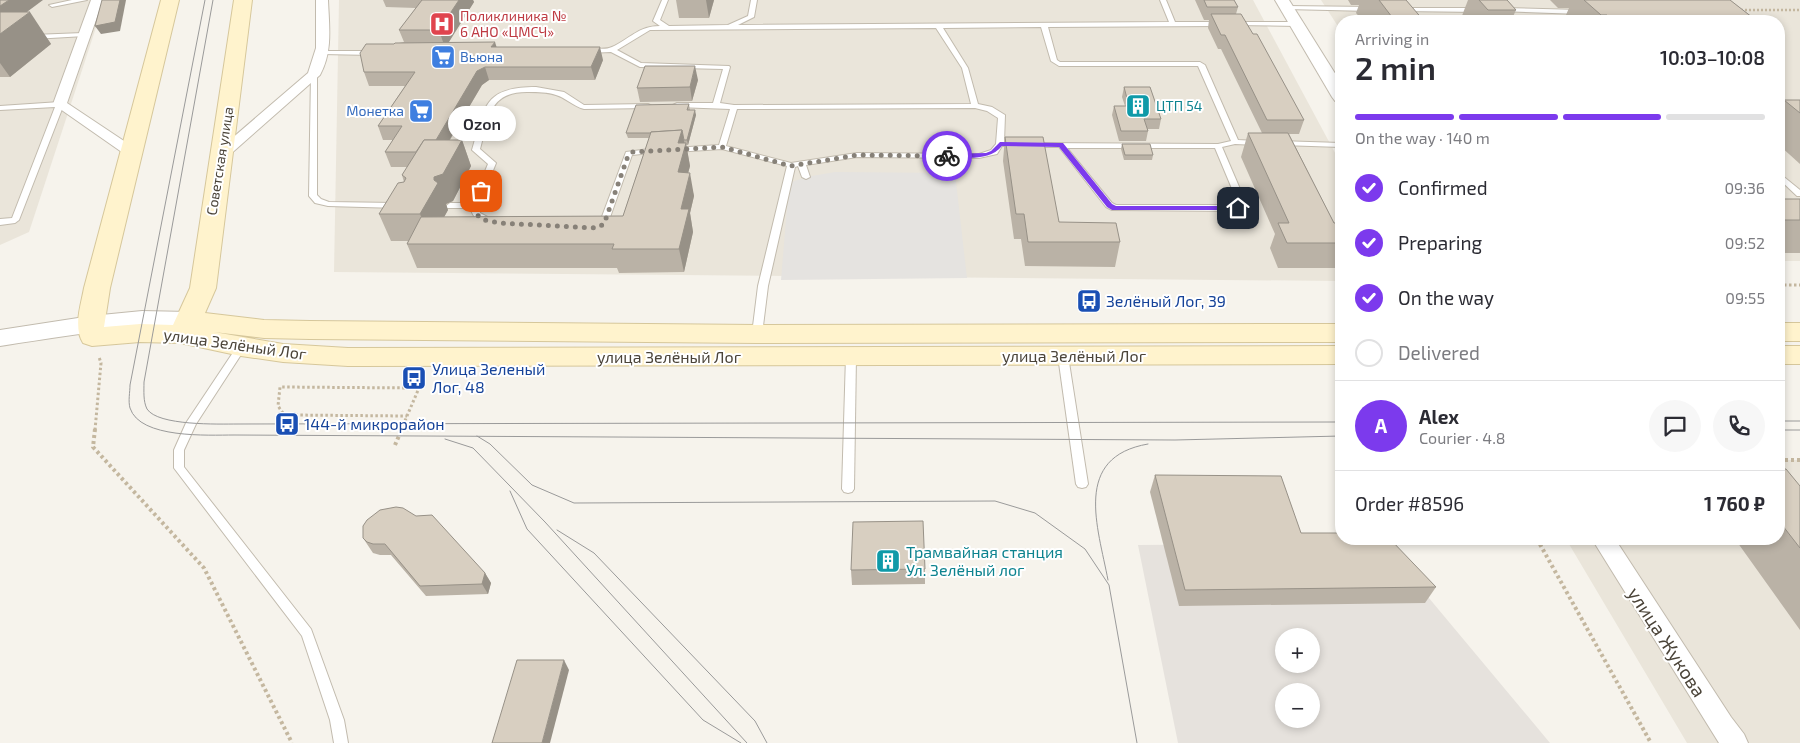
<!DOCTYPE html>
<html lang="en">
<head>
<meta charset="utf-8">
<style>
	:root { --surface:#fff; --page:#f7f7f7; --text:#2b2b33; --muted:#7c7c81; --line:#e1e1e2; --accent:#7c3aed }
	body { margin:0; font-family:"Exo 2",sans-serif; background:var(--page); color:var(--text); height:100vh; display:flex; flex-direction:column; font-size:19px; white-space:nowrap }
	* { box-sizing:border-box; margin:0 }
	p { font-size:16px; color:var(--muted) }
	.icon { flex:none; width:28px; height:28px; fill:none; stroke:currentColor; stroke-width:2; stroke-linecap:round; stroke-linejoin:round }
	.map { position:relative; flex:1; overflow:hidden }
	.details { position:absolute; left:1335px; top:15px; width:450px; height:530px; display:flex; flex-direction:column; background:var(--surface); border-radius:20px; box-shadow:0 2px 8px #0003 }
	.details>* { flex:none }
	.tools { position:absolute; left:1275px; top:628px; display:grid; gap:10px }
	.tools a { display:grid; place-items:center; width:45px; height:45px; border-radius:50%; background:var(--surface); box-shadow:0 2px 8px #0003; font-size:25px }
	.pin { position:absolute; display:grid; place-items:center; width:42px; height:42px; color:#fff; margin:-21px; border-radius:10px; box-shadow:0 2px 8px #0006 }
	.courier { position:absolute; display:grid; place-items:center; width:50px; height:50px; margin:-25px; border:4px solid #7c3aed; border-radius:50%; background:#fff; color:#222; box-shadow:0 1px 6px #0007 }
	.bubble { position:absolute; height:35px; border-radius:18px; background:var(--surface); box-shadow:0 2px 8px #0003; font-size:16px; font-weight:600; line-height:35px; text-align:center }
	.summary em { font-style:normal; font-weight:600 }
	.summary div { display:flex; flex-direction:column-reverse }
	.summary { display:flex; align-items:center; justify-content:space-between; height:85px; padding:0 20px }
	h1 { font-size:32px; font-weight:600; line-height:38px }
	.bar { display:grid; grid-template-columns:repeat(4,1fr); gap:8px 5px; align-content:center; height:60px; padding:0 20px }
	.bar i { height:6px; border-radius:4px; background:var(--line) }
	.bar .selected { background:var(--accent) }
	.bar p { grid-column:span 4 }
	.line { display:flex; align-items:center; gap:12px; padding:0 20px; border-top:1px solid var(--line) }
	.line div { flex:1 }
	.round { display:grid; place-items:center; flex:none; width:52px; height:52px; border-radius:26px; background:var(--page) }
	ol { padding:0 20px; list-style:none }
	li { display:flex; align-items:center; gap:15px; height:55px }
	li p { margin-inline-start:auto }
	li .icon { padding:5px; border-radius:50%; background:var(--accent); color:#fff; stroke-width:4 }
	li:last-child { color:var(--muted) }
	li i { width:28px; height:28px; border:2px solid var(--line); border-radius:50% }
	.map>svg:first-child { display:block }
</style>
</head>
<body>
<div class="map">
<svg width="1800" height="743" viewBox="0 0 1800 743">
	<rect width="100%" height="100%" fill="#f6f3ec"/>
	<g fill="#eae5da">
		<polygon points="0,0 105,0 29,232 0,245"/>
		<polygon points="339,0 1253,0 1341,164 1341,281 334,272"/>
		<polygon points="1321,0 1800,0 1800,261 1779,261 1779,21 1341,21 1341,31"/>
		<polygon points="1779,460 1800,460 1800,743 1687,743 1566,539 1779,539"/>
	</g>
	<path fill="#e6e2dd" fill-rule="evenodd" d="M1383,543l167,200h-372l-40,-198zM1284,636h27v28h-27zM1284,691h27v28h-27z"/>
	<polygon fill="#e5e3e0" points="835,172 955,173 967,278 781,280 789,183 806,177"/>
	<g fill="none" stroke-linecap="round" stroke-linejoin="round">
		<defs>
			<g id="service">
				<polygon points="72,0 87,0 52,7 49,5"/>
				<path d="M662,0h6l-8,20 9,6 59,-1 20,-9 3,-16h6l-3,17 -16,8 431,-3 -9,-22h6l9,22h45l3,2 -3,2 -172,1 9,33 3,2h140l5,3 33,75 19,1 4,2 -4,2 -22,-1 -13,3 24,56 -5,7 -3,1 -126,-1 -6,-3 -47,-60h-28l-4,-2 4,-2 187,1 13,-3 -33,-75h-139l-8,-5 -10,-34 -98,1 25,40 10,36 14,3 13,8 -1,27h13l4,2 -4,2h-15l-5,8 -18,4 -122,-1 -51,8 4,12 -4,2 -4,-2 -4,-11 -3,1 -27,119 -6,48 -5,3 -3,-1 -2,-2 6,-48 29,-120 -65,-17 -48,3 -4,-2 4,-2 45,-3 11,-36 -53,-2 -4,-2 4,-2h36l10,-34 -83,-2 -29,-15 -23,1 -3,-2c7,-5 19,0 27,-4 18,-8 26,-21 48,-21l-7,-5zM936,28l26,40 9,36 -237,1 -14,-2 10,-36 -1,-1 -88,-3 -24,-13 33,-20zM975,108l12,3 11,7 -2,26 -5,6 -12,4 -122,-1 -66,10 -65,-17 11,-37zM1067,148h148l23,55 -2,2h-120l-4,-2z"/>
				<polygon points="1287,6 1371,7 1374,9 1371,11 1285,9 1285,7"/>
				<polygon points="1403,8 1478,8 1481,10 1478,12 1401,11 1401,9"/>
				<polygon points="1502,8 1580,10 1583,12 1580,14 1500,11 1500,9"/>
				<polygon points="1235,22 1297,22 1300,24 1297,26 1233,25 1233,23"/>
				<polygon points="83,33 86,35 85,36 33,39 30,37 33,35"/>
				<polygon points="323,51 373,51 376,53 373,55 321,54 321,52"/>
				<polygon points="1328,73 1341,73 1341,77 1326,76 1326,74"/>
				<polygon points="311,74 317,75 317,195 321,199 329,202 395,203 399,206 398,208 328,206 315,203 309,196"/>
				<path d="M536,87l28,5 20,13 64,-1 4,2 -4,2 -64,1c-11,-3 -18,-11 -28,-14 -8,-3 -18,-3 -27,-3 -40,-1 -40,25 -49,57l16,14 -17,42 1,8 15,8 -4,3c-10,-2 -19,-5 -20,-16h-24l-1,-2 4,-3h22l16,-39 -16,-14c13,-43 11,-63 64,-63z"/>
				<polygon points="60,102 64,104 19,220 15,223 0,225 0,219 12,218 55,107 0,110 0,106"/>
				<polygon points="1278,141 1341,143 1341,147 1281,145 1278,145"/>
				<polygon points="657,148 660,148 660,152 632,155 608,223 603,229 597,229 596,227 600,222 626,152"/>
				<polygon points="1779,173 1800,190 1800,196 1797,196 1779,179"/>
				<polygon points="241,344 246,347 196,424 184,450 184,467 311,629 344,720 348,743 334,743 330,720 302,636 174,468 174,450 186,423 238,345"/>
				<polygon points="851,353 856,356 854,489 852,492 848,493 844,492 842,489 846,356"/>
				<polygon points="1063,353 1068,356 1088,484 1086,487 1082,488 1078,487 1076,484 1058,356"/>
			</g>
			<g id="minor">
				<polygon points="91,0 103,0 67,103 136,149 138,152 136,155 126,155 53,104"/>
				<path d="M316,0h12c1,26 5,51 -8,75l-94,83h-10l-2,-3 2,-3 92,-79 8,-25z"/>
				<polygon points="1592,539 1615,539 1731,717 1744,734 1748,743 1719,743"/>
			</g>
			<g id="tertiary">
				<polygon points="1275,0 1289,0 1341,83 1341,102 1335,101 1332,97"/>
				<path d="M142,311l47,1 8,3 3,5 -3,5c-19,6 -39,0 -58,2 -47,4 -93,12 -139,19v-16l91,-14z"/>
			</g>
			<g id="secondary">
				<path d="M161,0h18l-69,288 -6,39 36,-3 33,1 17,-37 44,-288h18l-36,288 -11,25 59,7 46,1 447,4 584,-1v18l-584,1 -447,-4 -46,-1 -50,-6 69,12 65,4 993,-2v18l-993,2 -65,-4 -42,-6 -61,-13 -40,-1 -48,4 -9,-3c-10,-16 -2,-38 1,-55z"/>
				<rect x="1779" y="323" width="21" height="18"/>
				<rect x="1779" y="346" width="21" height="18"/>
			</g>
		</defs>
		<use href="#service" stroke="#c2bbae" stroke-width="2"/>
		<use href="#minor" stroke="#c2bbae" stroke-width="2"/>
		<use href="#tertiary" stroke="#c2bbae" stroke-width="2"/>
		<use href="#secondary" stroke="#d6c79b" stroke-width="2"/>
		<polyline stroke="#c4b79f" stroke-width="2.5" stroke-dasharray="2 2" stroke-linecap="butt" points="1741,10 1800,10"/>
		<g stroke="#c4b79f" stroke-width="3" stroke-dasharray="2.5 2.5" stroke-linecap="butt">
			<polyline points="1779,285 1800,285"/>
			<polyline points="95,430 101,363 99,357"/>
			<polyline points="401,430 419,388 280,387 278,406 283,413 292,415 407,416"/>
		</g>
		<g stroke="#c4b79f" stroke-width="4" stroke-dasharray="3 3" stroke-linecap="butt">
			<polyline points="95,429 93,447 204,568 292,743"/>
			<polyline points="395,445 402,429"/>
			<polyline points="1779,460 1800,460"/>
			<polyline points="1537,539 1651,743"/>
		</g>
		<use href="#service" fill="#fff" fill-rule="evenodd"/>
		<use href="#minor" fill="#fff" fill-rule="evenodd"/>
		<use href="#tertiary" fill="#fff" fill-rule="evenodd"/>
		<use href="#secondary" fill="#fff3cd" fill-rule="evenodd"/>
		<g stroke="#9a9a9a" stroke-width="1">
			<path d="M205,0l-75,385c0,7 -2,16 0,23 10,31 78,27 104,27l941,5 166,-4"/>
			<path d="M213,0l-69,382c0,9 -1,19 3,27 11,17 71,15 91,15l1103,-2"/>
			<polyline points="1779,421 1800,421"/>
			<polyline points="1779,430 1800,430"/>
			<polyline points="477,436 490,444 532,485 574,503 995,501 1035,513 1085,549 1109,585 1137,743"/>
			<polyline points="445,439 473,448 545,522 747,743"/>
			<polyline points="510,491 527,529 703,720 741,743"/>
			<polyline points="557,530 594,553 755,721 767,743"/>
			<path d="M1108,580c-10,-53 -36,-123 40,-136"/>
		</g>
	</g>
	<g fill="#bab2a6">
		<polygon points="0,0 28,12 51,44 10,77 0,77"/>
		<polygon points="383,0 473,0 474,2 449,42 496,47 603,60 595,80 489,80 482,85 450,140 462,140 471,166 453,201 446,204 448,210 444,217 623,216 649,138 628,138 626,133 689,104 690,110 696,115 688,145 686,145 690,166 688,173 694,196 690,213 693,232 684,272 619,273 617,268 417,268 407,244 408,241 391,241 379,214 404,182 402,175 408,167 391,167 385,152 393,140 383,140 378,126 405,86 369,86 364,72 394,44 404,42 399,30 416,8 386,7"/>
		<polygon points="676,0 714,0 709,18 679,18"/>
		<polygon points="1195,0 1234,0 1238,7 1236,14 1253,34 1304,120 1299,134 1289,134 1334,223 1341,223 1341,268 1278,268 1270,248 1275,234 1241,157 1248,133 1262,133 1221,49 1218,49 1208,28 1209,20 1204,20"/>
		<polygon points="1348,0 1406,0 1424,21 1363,21 1356,13 1359,5 1351,5"/>
		<polygon points="1468,0 1507,0 1516,10 1511,21 1460,21"/>
		<polygon points="1550,0 1730,0 1757,21 1573,21 1566,15 1569,8 1558,8"/>
		<polygon points="698,80 692,101 640,102 637,88"/>
		<polygon points="1124,87 1161,119 1159,129 1147,129 1148,131 1146,141 1119,141 1112,115 1114,106 1125,106 1122,97"/>
		<polygon points="1784,100 1800,100 1800,164 1779,145 1779,108"/>
		<polygon points="1005,137 1059,222 1120,242 1115,267 1025,266 1021,239 1014,239 1003,161"/>
		<polygon points="1122,144 1153,155 1152,160 1124,160 1121,149"/>
		<rect x="1779" y="199" width="21" height="54"/>
		<polygon points="1779,469 1800,486 1800,630 1735,539 1779,539"/>
		<polygon points="1155,475 1301,533 1436,587 1425,603 1179,606 1150,492"/>
		<polygon points="363,538 485,573 491,583 488,594 426,596 391,555 380,555 373,553"/>
		<polygon points="925,569 925,584 852,585 851,570"/>
	</g>
	<g fill="#979187">
		<polygon points="9,0 43,0 4,29 0,23 0,6"/>
		<polygon points="120,0 126,0 120,31 101,34 95,26"/>
		<polygon points="459,0 473,0 474,2 445,48 439,30"/>
		<polygon points="706,0 714,0 709,18"/>
		<polygon points="30,12 51,44 10,77 0,63 0,34"/>
		<polygon points="495,42 499,55 491,47"/>
		<polygon points="600,47 603,60 595,80 591,67"/>
		<polygon points="695,66 698,80 692,101 690,87"/>
		<polygon points="485,67 489,80 482,85 434,166 429,152 477,71"/>
		<polygon points="695,110 696,115 688,145 687,140"/>
		<polygon points="682,130 685,146 686,143 690,166 682,196 678,172 678,143"/>
		<polygon points="462,140 471,166 453,201 446,204 448,210 431,241 420,214 434,180 434,177"/>
		<polygon points="690,173 694,196 690,213 693,232 684,272 679,249 681,209"/>
		<polygon points="485,573 491,583 488,594 482,584"/>
		<polygon points="564,660 569,670 550,743 542,743"/>
	</g>
	<g fill="#d8cfc1" stroke="#979187">
		<polygon points="0,0 9,0 0,6"/>
		<polygon points="102,0 120,0 115,22 95,26"/>
		<polygon points="422,0 459,0 439,30 399,30"/>
		<polygon points="1204,0 1234,0 1238,7 1207,7"/>
		<polygon points="1379,0 1406,0 1424,21 1395,21"/>
		<polygon points="1479,0 1507,0 1516,10 1488,10"/>
		<polygon points="1584,0 1730,0 1757,21 1613,21 1607,15 1601,15"/>
		<polygon points="0,12 30,12 0,34"/>
		<polygon points="1211,14 1241,14 1253,34 1257,34 1304,120 1267,120 1225,35 1221,35"/>
		<polygon points="495,42 491,47 600,47 591,67 485,67 477,71 436,140 424,140 416,152 385,152 402,126 378,126 415,72 364,72 360,53 366,44 394,44 395,43"/>
		<polygon points="645,66 695,66 690,87 637,88"/>
		<polygon points="1124,87 1150,87 1161,119 1144,119 1148,131 1121,131 1114,106 1129,106"/>
		<polygon points="1784,100 1800,100 1800,113"/>
		<polygon points="689,104 687,110 695,110 687,140 684,140 682,130 651,132 650,133 626,133 636,105"/>
		<polygon points="682,130 678,143 686,143 678,172 690,173 681,209 689,209 679,249 612,249 614,244 407,244 421,217 623,216 651,132"/>
		<polygon points="1248,133 1288,133 1334,223 1341,223 1341,243 1287,243 1278,223 1289,223"/>
		<polygon points="1005,137 1043,137 1059,222 1116,223 1120,242 1028,242 1024,214 1016,214"/>
		<polygon points="424,140 462,140 443,174 434,177 434,180 438,183 420,214 379,214 398,183 404,182 406,178 402,175"/>
		<polygon points="1122,144 1150,144 1153,155 1125,155"/>
		<polygon points="1779,199 1800,199 1800,220 1782,220 1779,217"/>
		<polygon points="1779,469 1786,469 1800,486 1800,548 1779,521"/>
		<polygon points="1155,475 1281,476 1301,533 1341,533 1341,539 1390,539 1436,587 1185,590"/>
		<polygon points="396,507 403,508 416,516 432,515 485,573 482,584 420,586 385,544 373,544 367,542 363,538 363,526 367,520 380,510"/>
		<polygon points="923,521 925,569 851,570 853,522"/>
		<polygon points="517,660 564,660 542,743 492,743"/>
	</g>
	<path fill="#7c3aed" d="M1000,142l63,1 49,61 4,2h122l4,2 -4,2h-126l-5,-3 -48,-60 -57,-1c-13,16 -37,11 -55,11l-3,-1 3,-2 39,-1 5,-2z"/>
	<g fill="none" stroke-linecap="round" stroke-linejoin="round">
		<polyline stroke="#878178" stroke-width="5" stroke-dasharray="0 9" points="481,191 475,205 476,214 484,220 499,223 596,228 604,224 628,156 633,152 722,147 791,166 857,155 947,156"/>
	</g>
	<defs>
		<symbol id="hospital-square" viewBox="-11 -11 22 22"><rect x="-9" y="-9" width="18" height="18" rx="4" fill="#e0444e" stroke="#fff"/><path d="M-5-5h3v3.5h4V-5h3V5h-3V1.5h-4V5h-3Z" fill="#fff"/></symbol>
		<symbol id="supermarket-square" viewBox="-11 -11 22 22"><rect x="-9" y="-9" width="18" height="18" rx="4" fill="#3f7fe0" stroke="#fff"/><path d="M-6-5.5h2.5l.6 2H6L4.5 2H-2.5L-4.4-4H-6ZM-1.5 3.2a1.3 1.3 0 1 0 .1 0ZM3 3.2a1.3 1.3 0 1 0 .1 0Z" fill="#fff"/></symbol>
		<symbol id="building-square" viewBox="-11 -11 22 22"><rect x="-9" y="-9" width="18" height="18" rx="4" fill="#0f9aa8" stroke="#fff"/><path d="M-4-6H4V6H1V3H-1V6H-4ZM-2.5-4.3h1.7v1.8h-1.7ZM.8-4.3h1.7v1.8H.8ZM-2.5-1h1.7V.8h-1.7ZM.8-1h1.7V.8H.8Z" fill="#fff"/></symbol>
		<symbol id="bus-square" viewBox="-11 -11 22 22"><rect x="-9" y="-9" width="18" height="18" rx="4" fill="#1a4fb4" stroke="#fff"/><path d="M-5-6H5V4H4V6H2V4H-2V6H-4V4H-5ZM-3.5-4V0h7V-4ZM-3.5 1.2v1.5H-2V1.2ZM2 1.2v1.5H3.5V1.2Z" fill="#fff"/></symbol>
	</defs>
	<g fill-rule="evenodd">
		<use href="#hospital-square" x="428" y="10" width="28" height="28"/>
		<use href="#supermarket-square" x="429" y="43" width="28" height="28"/>
		<use href="#building-square" x="1124" y="92" width="28" height="28"/>
		<use href="#supermarket-square" x="407" y="97" width="28" height="28"/>
		<use href="#bus-square" x="1075" y="287" width="28" height="28"/>
		<use href="#bus-square" x="400" y="364" width="28" height="28"/>
		<use href="#bus-square" x="273" y="410" width="28" height="28"/>
		<use href="#building-square" x="874" y="547" width="28" height="28"/>
	</g>
	<g text-anchor="middle" stroke-width="4" stroke-linejoin="round" paint-order="stroke">
		<g font-size="14" fill="#be3a42" stroke="#fff" text-anchor="start">
			<text x="460" y="21">Поликлиника №<tspan x="460" dy="16">6 АНО «ЦМСЧ»</tspan></text>
		</g>
		<g font-size="14" fill="#366cbe" stroke="#fff" text-anchor="start">
			<text x="460" y="62">Вьюна</text>
			<text x="404" y="116" text-anchor="end">Монетка</text>
		</g>
		<g font-size="14" fill="#0d838f" stroke="#fff" text-anchor="start">
			<text x="1156" y="111">ЦТП 54</text>
		</g>
		<g font-size="14" fill="#4b4439" stroke="#fff">
			<text transform="translate(220 161) rotate(-81)" y="5">Советская улица</text>
		</g>
		<g font-size="16" fill="#164399" stroke="#fff" text-anchor="start">
			<text x="1106" y="307">Зелёный Лог, 39</text>
			<text x="432" y="375">Улица Зеленый<tspan x="432" dy="18">Лог, 48</tspan></text>
			<text x="304" y="430">144-й микрорайон</text>
		</g>
		<g font-size="16" fill="#4b4439" stroke="#fff">
			<text transform="translate(235 344) rotate(8)" y="6">улица Зелёный Лог</text>
			<text x="1074" y="362">улица Зелёный Лог</text>
			<text x="669" y="363">улица Зелёный Лог</text>
		</g>
		<g font-size="16" fill="#0d838f" stroke="#fff" text-anchor="start">
			<text x="906" y="558">Трамвайная станция<tspan x="906" dy="18">Ул. Зелёный лог</tspan></text>
		</g>
		<g font-size="19" fill="#4b4439" stroke="#fff">
			<text transform="translate(1667 642) rotate(57)" y="7">улица Жукова</text>
		</g>
	</g>
</svg>
<div class="tools">
<a>+</a>
<a>−</a>
</div>
<div class="pin" style="left:481px;top:191px;background:#ea580c"><svg class="icon" aria-label="bag" viewBox="0 0 24 24"><path d="M5 8h14l-1 12H6zM9 8a3 3 0 0 1 6 0"/></svg></div>
<div class="pin" style="left:1238px;top:208px;background:#1f2937"><svg class="icon" aria-label="home" viewBox="0 0 24 24"><path d="M3 11l9-7 9 7M6 9v11h12V9"/></svg></div>
<div class="courier" style="left:947px;top:156px"><svg class="icon" aria-label="bike" viewBox="0 0 24 24"><circle cx="6" cy="16" r="4"/><circle cx="18" cy="16" r="4"/><path d="M6 16l4-8h5l3 8M10 8l3 8H6M13 5h3"/></svg></div>
<div class="bubble" style="left:448px;top:106px;width:68px">Ozon</div>
<section class="details">
<div class="summary"><div><h1>2 min</h1><p>Arriving in</p></div><em>10:03–10:08</em></div>
<div class="bar"><i class="selected"></i><i class="selected"></i><i class="selected"></i><i></i><p>On the way · 140 m</p></div>
<ol>
<li><svg class="icon" aria-label="check" viewBox="0 0 24 24"><path d="M5 12l5 5 9-10"/></svg>Confirmed<p>09:36</p></li>
<li><svg class="icon" aria-label="check" viewBox="0 0 24 24"><path d="M5 12l5 5 9-10"/></svg>Preparing<p>09:52</p></li>
<li><svg class="icon" aria-label="check" viewBox="0 0 24 24"><path d="M5 12l5 5 9-10"/></svg>On the way<p>09:55</p></li>
<li><i></i>Delivered</li>
</ol>
<div class="line" style="height:90px"><b class="round" style="background:var(--accent);color:#fff">A</b><div><b>Alex</b><p>Courier · 4.8</p></div><a class="round"><svg class="icon" aria-label="chat" viewBox="0 0 24 24"><path d="M4 5h16v11H9l-5 4z"/></svg></a><a class="round"><svg class="icon" aria-label="phone" viewBox="0 0 24 24"><path d="M5 4h4l2 5-3 2q2 4 5 5l2-3 5 2v4C11 20 4 13 5 4z"/></svg></a></div>
<div class="line" style="height:65px"><div>Order #8596</div><b>1 760 ₽</b></div>
</section>
</div>
</body>
</html>
